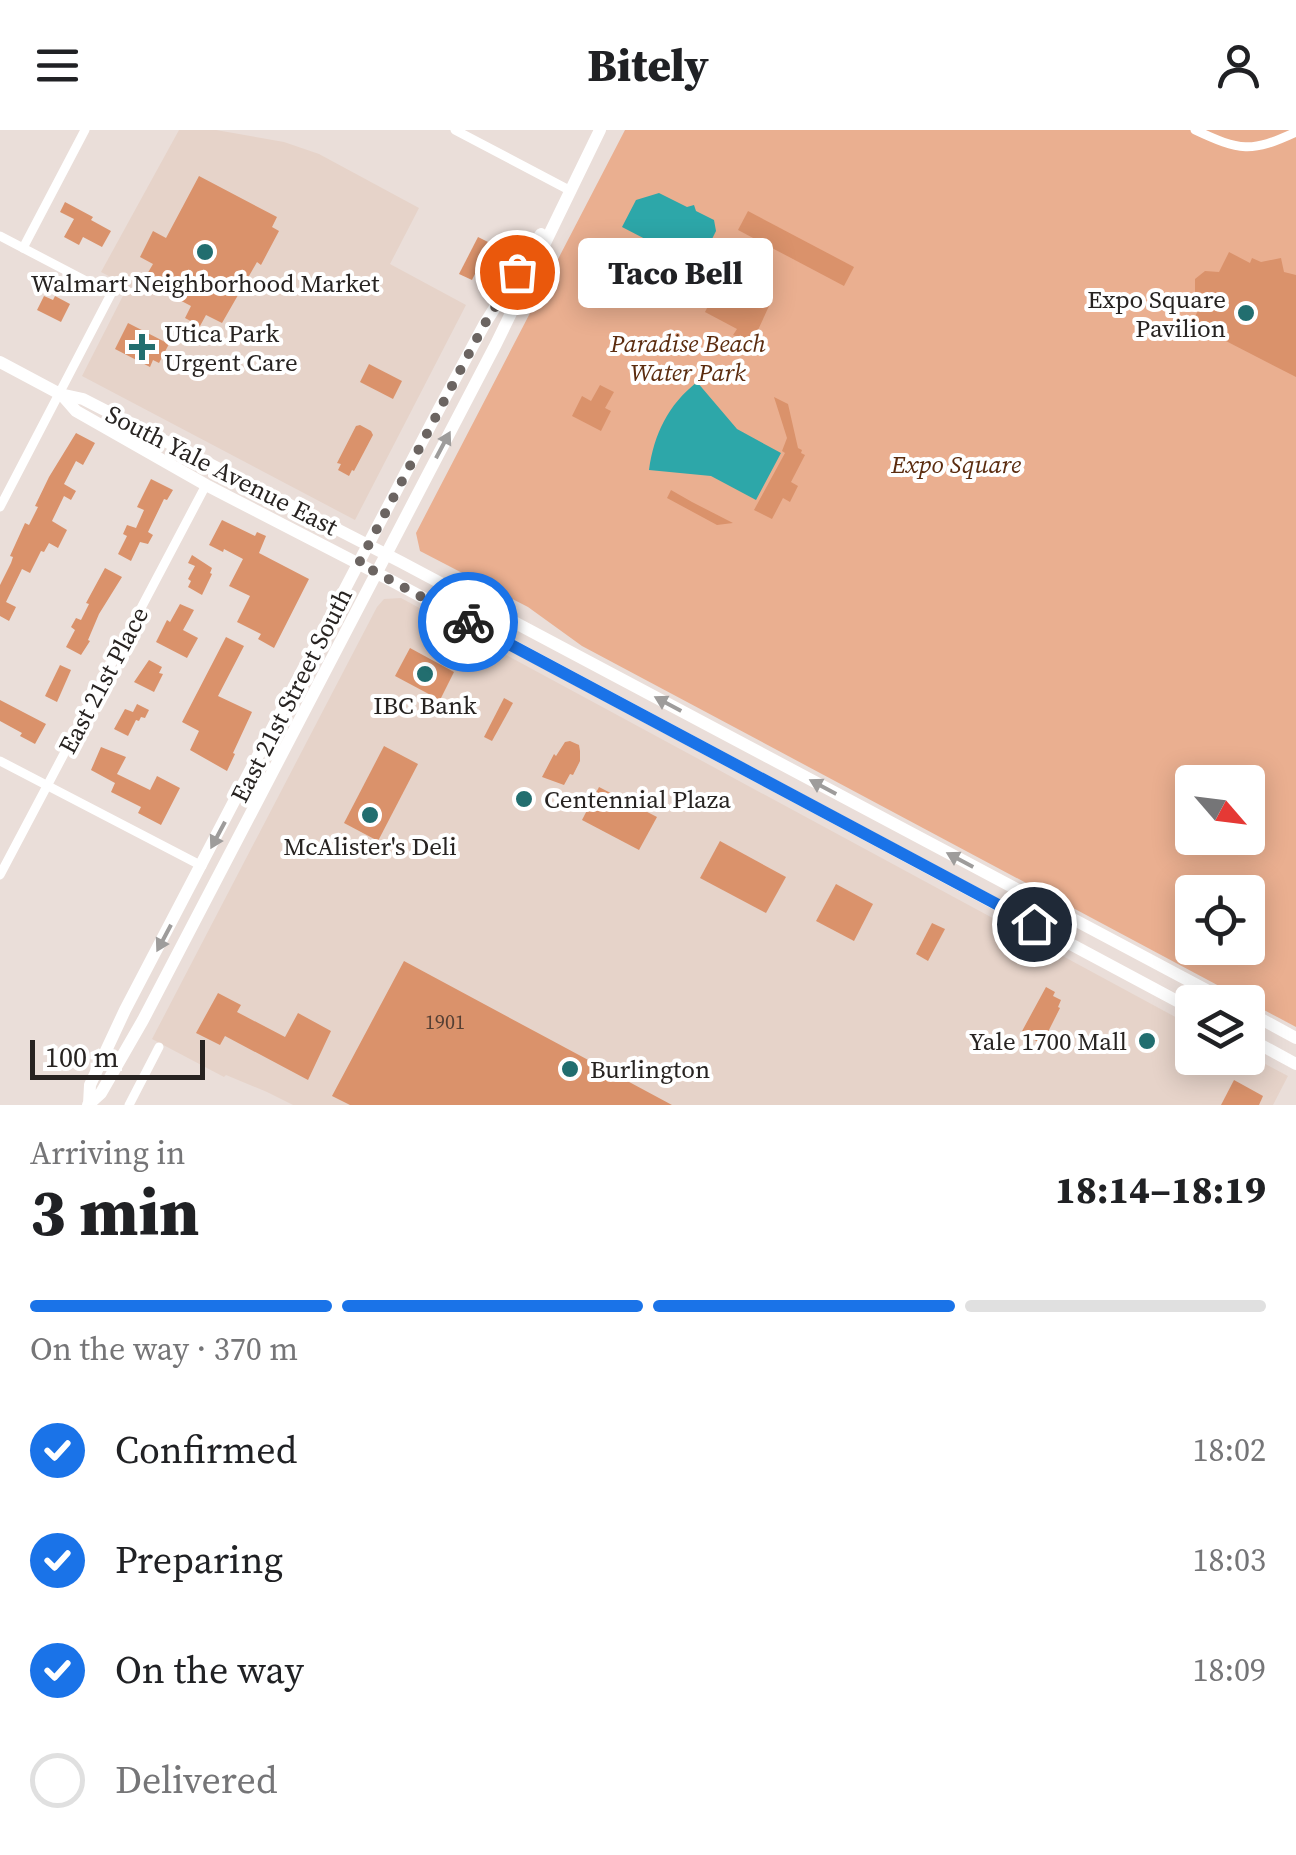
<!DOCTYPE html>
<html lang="en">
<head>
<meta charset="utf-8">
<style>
	:root { --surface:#fff; --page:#f6f6f6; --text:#202124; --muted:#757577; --line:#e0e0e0; --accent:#1a73e8 }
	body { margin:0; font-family:"Source Serif 4",serif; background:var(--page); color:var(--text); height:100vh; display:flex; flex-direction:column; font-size:38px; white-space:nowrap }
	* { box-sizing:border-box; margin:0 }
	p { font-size:32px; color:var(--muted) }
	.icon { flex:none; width:55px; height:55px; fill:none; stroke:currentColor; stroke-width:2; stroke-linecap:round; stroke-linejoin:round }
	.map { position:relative; height:975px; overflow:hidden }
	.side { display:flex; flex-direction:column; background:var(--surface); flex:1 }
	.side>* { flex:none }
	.needle { width:65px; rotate:118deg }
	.buttons { position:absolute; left:1175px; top:635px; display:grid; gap:20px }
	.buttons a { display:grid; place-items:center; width:90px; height:90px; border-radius:10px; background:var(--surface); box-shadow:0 5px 25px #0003; font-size:50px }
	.scale { position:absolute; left:30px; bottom:25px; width:175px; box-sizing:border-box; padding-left:10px; border:5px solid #272321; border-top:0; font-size:28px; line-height:35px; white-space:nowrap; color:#272321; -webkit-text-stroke:8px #fff; paint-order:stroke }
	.pin { position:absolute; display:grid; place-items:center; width:85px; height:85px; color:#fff; margin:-42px; border:5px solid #fff; border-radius:50%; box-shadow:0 2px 10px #0007 }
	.courier { position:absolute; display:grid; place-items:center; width:100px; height:100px; margin:-50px; border:8px solid #1a73e8; border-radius:50%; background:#fff; color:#222; box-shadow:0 2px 12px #0007 }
	.bubble { position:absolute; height:70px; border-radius:10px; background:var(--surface); box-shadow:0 5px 25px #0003; font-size:32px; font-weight:800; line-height:70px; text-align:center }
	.headline em { font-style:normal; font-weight:800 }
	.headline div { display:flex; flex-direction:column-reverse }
	.headline { display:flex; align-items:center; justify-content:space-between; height:170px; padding:0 30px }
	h1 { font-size:65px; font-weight:800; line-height:75px }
	.bar { display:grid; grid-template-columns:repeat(4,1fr); gap:15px 10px; align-content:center; height:120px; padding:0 30px }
	.bar i { height:12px; border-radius:8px; background:var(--line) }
	.bar .current { background:var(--accent) }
	.bar p { grid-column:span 4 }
	ol { padding:0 30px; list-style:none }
	li { display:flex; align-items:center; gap:30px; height:110px }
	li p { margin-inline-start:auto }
	li .icon { padding:10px; border-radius:50%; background:var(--accent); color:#fff; stroke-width:4 }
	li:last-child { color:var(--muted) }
	li i { width:55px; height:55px; border:5px solid var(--line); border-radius:50% }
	header { display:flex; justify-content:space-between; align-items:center; height:130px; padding:0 30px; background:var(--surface); font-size:45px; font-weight:800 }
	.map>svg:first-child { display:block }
</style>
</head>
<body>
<header><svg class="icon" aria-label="menu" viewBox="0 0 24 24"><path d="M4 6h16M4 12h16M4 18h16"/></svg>Bitely<svg class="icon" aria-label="person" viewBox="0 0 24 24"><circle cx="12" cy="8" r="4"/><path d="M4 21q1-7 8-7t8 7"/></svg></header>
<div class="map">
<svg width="1296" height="975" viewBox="0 0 1296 975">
	<rect width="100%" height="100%" fill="#eaded9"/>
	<g fill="#e6d3c9">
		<polygon points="179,0 216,0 284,12 319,24 419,78 390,134 466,175 355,390 82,246 128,156 101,142"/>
		<polygon points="401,468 1192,896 1192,928 1248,928 1248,925 1288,946 1273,975 293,975 267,962 226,945 224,947 152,909 377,477 384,469"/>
	</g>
	<path fill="#eaaf90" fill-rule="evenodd" d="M625,0h671v897l-714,-381 -54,-39 -108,-56 -4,-18zM1192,652h56v56h-56zM1192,762h56v56h-56z"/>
	<g fill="#2da7a9">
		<polygon points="659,63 687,77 694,75 696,81 714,90 716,101 708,117 676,125 622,97 636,70"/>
		<path d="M697,252l40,47 44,24 -25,47 -45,-24 -62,-6c5,-36 19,-65 48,-88z"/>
	</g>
	<g fill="#da926b">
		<polygon points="199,46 277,87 272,97 279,101 261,135 257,132 222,193 206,185 200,196 185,188 191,176 143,151 153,134 140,127 153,101 166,108"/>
		<polygon points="65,72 93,87 91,90 111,101 102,117 83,107 79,115 64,107 74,89 60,82"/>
		<polygon points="748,81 854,137 844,156 738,100"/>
		<polygon points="478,107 490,113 472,150 459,144"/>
		<polygon points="606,117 635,132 633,135 651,145 647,152 626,141 627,138 602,125"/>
		<polygon points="1229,122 1250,133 1252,128 1261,132 1281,128 1284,142 1296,145 1296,247 1191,193 1202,174 1195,162 1195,149 1205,141 1219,142"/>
		<polygon points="720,153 769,176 752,213 733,205 737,199 705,182"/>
		<polygon points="44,166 53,170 55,166 70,174 61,192 37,180"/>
		<polygon points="128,193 169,214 159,233 153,230 150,237 115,219"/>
		<polygon points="369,234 402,251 393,269 360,252"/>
		<polygon points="600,255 614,262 605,278 611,281 601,301 572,286 582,266 591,271"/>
		<polygon points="774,267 788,274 798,318 802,320 801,323 805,325 791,352 798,356 790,372 783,368 772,389 754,380 785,323 782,321 787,308"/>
		<polygon points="360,295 371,301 373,305 354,341 352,340 349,346 338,340 341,334 337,333 356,296"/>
		<polygon points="76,303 95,313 83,335 76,331 64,354 76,361 71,370 64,366 52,391 67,400 58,418 49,413 44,422 41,421 30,443 22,439 6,472 16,477 9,491 0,486 0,455 11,433 13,427 10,426 25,393 29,395 38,377 35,376 49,347"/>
		<polygon points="151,349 173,360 167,370 164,369 148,402 153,405 148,414 140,412 131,431 118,424 127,406 123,404 127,395 136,398 144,380 137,377"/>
		<polygon points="671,360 692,372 733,393 717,395 667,368"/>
		<polygon points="222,390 255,406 257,402 266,406 259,423 309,449 274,518 258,509 261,504 237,492 250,466 229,456 243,429 224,419 223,422 209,415"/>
		<polygon points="192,425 212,438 210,443 212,444 202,465 188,457 191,451 188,449 195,436 188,433"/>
		<polygon points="105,438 122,447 99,484 88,510 90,511 81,525 66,517 75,500 71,497 76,488 81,490 89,474 86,473"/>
		<polygon points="180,474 194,480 183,500 198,508 187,528 156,512 167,490 170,492"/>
		<polygon points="226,507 244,516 218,566 252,582 233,623 235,624 227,641 190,620 199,601 182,592"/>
		<polygon points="410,518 454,542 440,570 395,546"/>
		<polygon points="149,530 162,537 159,543 163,544 154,562 134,552"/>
		<polygon points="60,535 71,540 57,572 45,566"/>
		<polygon points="504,568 513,573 492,611 484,607"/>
		<polygon points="0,570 46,594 35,614 20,606 22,603 0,591"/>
		<polygon points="137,574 149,580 145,588 141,587 139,591 136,590 128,606 114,599 125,579 133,582"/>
		<polygon points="570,611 579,615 580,621 580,631 573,645 570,644 564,655 542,647 554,624 556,626 565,612"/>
		<polygon points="384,616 418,634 378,711 344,693"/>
		<polygon points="101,617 126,627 117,644 150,660 157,646 180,658 161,695 138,683 141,677 111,662 115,653 91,640"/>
		<polygon points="599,657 657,687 639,720 582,690"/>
		<polygon points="720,711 786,747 766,783 700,748"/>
		<polygon points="836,754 873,774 854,811 816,791"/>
		<polygon points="932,793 945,799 928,831 916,824"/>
		<polygon points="404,831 551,910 672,975 350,975 332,966"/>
		<polygon points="1046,857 1055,862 1053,866 1061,870 1058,877 1060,878 1042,914 1021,903"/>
		<polygon points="218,863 241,875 237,882 285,907 298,883 331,901 308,950 225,906 220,915 196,903"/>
		<polygon points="1234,950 1263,966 1259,975 1221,975"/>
	</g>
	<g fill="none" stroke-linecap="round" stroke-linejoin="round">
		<g stroke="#fff" stroke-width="9">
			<polyline points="455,0 569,60"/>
			<path d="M1195,0c45,21 56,23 101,2"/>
			<polyline points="0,106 111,164 0,377"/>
			<polyline points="23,118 85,0"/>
			<polyline points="0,631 202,736"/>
			<polyline points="0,745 206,355"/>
			<polyline points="129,975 159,917"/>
		</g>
		<g stroke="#fff" stroke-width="12">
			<polyline points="0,232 60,264 83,269 401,432 1229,872"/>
			<polyline points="62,265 76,281 206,355 392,451 1192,879"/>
			<polyline points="1248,882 1296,908"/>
			<polyline points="1248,908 1296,934"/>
			<polyline points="89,974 90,955 125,880 439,279 484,195 541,104"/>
			<polyline points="88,975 101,963 143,890 496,214 600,0"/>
		</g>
	</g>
	<defs><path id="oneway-solid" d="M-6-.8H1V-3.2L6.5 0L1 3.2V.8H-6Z" transform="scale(2.5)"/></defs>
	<g fill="#9e9c9b">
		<use href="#oneway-solid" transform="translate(443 315) rotate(-62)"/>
		<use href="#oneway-solid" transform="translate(668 574) rotate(-152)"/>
		<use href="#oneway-solid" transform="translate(823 657) rotate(-152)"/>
		<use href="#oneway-solid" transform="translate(218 705) rotate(118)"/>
		<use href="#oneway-solid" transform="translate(960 730) rotate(-152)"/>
		<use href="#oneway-solid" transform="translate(164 808) rotate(118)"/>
	</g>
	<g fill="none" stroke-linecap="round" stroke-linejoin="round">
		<polyline stroke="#6b6461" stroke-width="10" stroke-dasharray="0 18" points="468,492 359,433 484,195 517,142"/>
		<polyline stroke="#1a73e8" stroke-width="12" points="468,492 1034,794"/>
	</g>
	<g fill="#226e6f" stroke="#fff" stroke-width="4">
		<circle cx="205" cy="122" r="10"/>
		<circle cx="1246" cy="183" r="10"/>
		<path d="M137 202h10v10h10v10h-10v10h-10v-10h-10v-10h10z"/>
		<circle cx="425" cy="544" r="10"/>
		<circle cx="524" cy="669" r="10"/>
		<circle cx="370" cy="685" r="10"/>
		<circle cx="1147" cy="911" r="10"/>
		<circle cx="570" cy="939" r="10"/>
	</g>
	<g text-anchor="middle" stroke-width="8" stroke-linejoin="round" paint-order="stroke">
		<g font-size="20" fill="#543f34">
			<text x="445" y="899">1901</text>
		</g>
		<g font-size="25" fill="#272321" stroke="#fff">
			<text x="205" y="162">Walmart Neighborhood Market</text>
			<text x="1226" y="178" text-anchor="end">Expo Square<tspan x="1226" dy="29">Pavilion</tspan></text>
			<text x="164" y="212" text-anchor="start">Utica Park<tspan x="164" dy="29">Urgent Care</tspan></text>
			<text x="425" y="584">IBC Bank</text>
			<text x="544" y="678" text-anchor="start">Centennial Plaza</text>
			<text x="370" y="725">McAlister's Deli</text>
			<text x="1127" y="920" text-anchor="end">Yale 1700 Mall</text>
			<text x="590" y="948" text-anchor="start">Burlington</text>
		</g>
		<g font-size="25" font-style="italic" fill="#5b2c0f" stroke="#fff">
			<text x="688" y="222">Paradise Beach<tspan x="688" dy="29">Water Park</tspan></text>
			<text x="956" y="343">Expo Square</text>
		</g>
		<g font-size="25" fill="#272321" stroke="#fff">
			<text transform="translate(222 340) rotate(27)" y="9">South Yale Avenue East</text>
			<text transform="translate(103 550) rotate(-62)" y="9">East 21st Place</text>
			<text transform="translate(291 565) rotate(-63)" y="9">East 21st Street South</text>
		</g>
	</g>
</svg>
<div class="buttons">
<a><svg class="needle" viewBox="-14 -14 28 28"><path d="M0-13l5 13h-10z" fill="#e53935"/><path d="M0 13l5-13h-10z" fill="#757577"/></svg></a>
<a><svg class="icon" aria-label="locate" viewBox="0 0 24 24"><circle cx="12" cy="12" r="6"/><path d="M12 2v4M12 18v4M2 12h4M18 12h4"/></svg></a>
<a><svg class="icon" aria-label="layers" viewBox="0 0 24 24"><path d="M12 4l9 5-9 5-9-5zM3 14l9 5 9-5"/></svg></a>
</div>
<div class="scale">100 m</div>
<div class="pin" style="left:517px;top:142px;background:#ea580c"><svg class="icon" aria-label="bag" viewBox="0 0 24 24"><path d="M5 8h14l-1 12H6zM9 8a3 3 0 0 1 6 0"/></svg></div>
<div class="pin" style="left:1034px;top:794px;background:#1f2937"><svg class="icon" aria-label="home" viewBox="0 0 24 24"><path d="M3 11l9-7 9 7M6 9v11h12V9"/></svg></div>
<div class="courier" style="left:468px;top:492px"><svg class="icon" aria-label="bike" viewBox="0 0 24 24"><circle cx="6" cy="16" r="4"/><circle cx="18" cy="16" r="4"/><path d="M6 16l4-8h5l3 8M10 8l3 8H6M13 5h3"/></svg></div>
<div class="bubble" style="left:578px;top:108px;width:195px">Taco Bell</div>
</div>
<section class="side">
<div class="headline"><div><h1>3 min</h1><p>Arriving in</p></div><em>18:14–18:19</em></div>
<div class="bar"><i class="current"></i><i class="current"></i><i class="current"></i><i></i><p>On the way · 370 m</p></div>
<ol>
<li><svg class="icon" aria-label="check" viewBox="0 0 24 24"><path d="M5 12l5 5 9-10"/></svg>Confirmed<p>18:02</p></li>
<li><svg class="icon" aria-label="check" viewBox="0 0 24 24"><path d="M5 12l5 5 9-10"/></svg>Preparing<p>18:03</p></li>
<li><svg class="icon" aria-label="check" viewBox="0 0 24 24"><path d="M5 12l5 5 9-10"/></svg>On the way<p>18:09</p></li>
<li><i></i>Delivered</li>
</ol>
</section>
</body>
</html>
